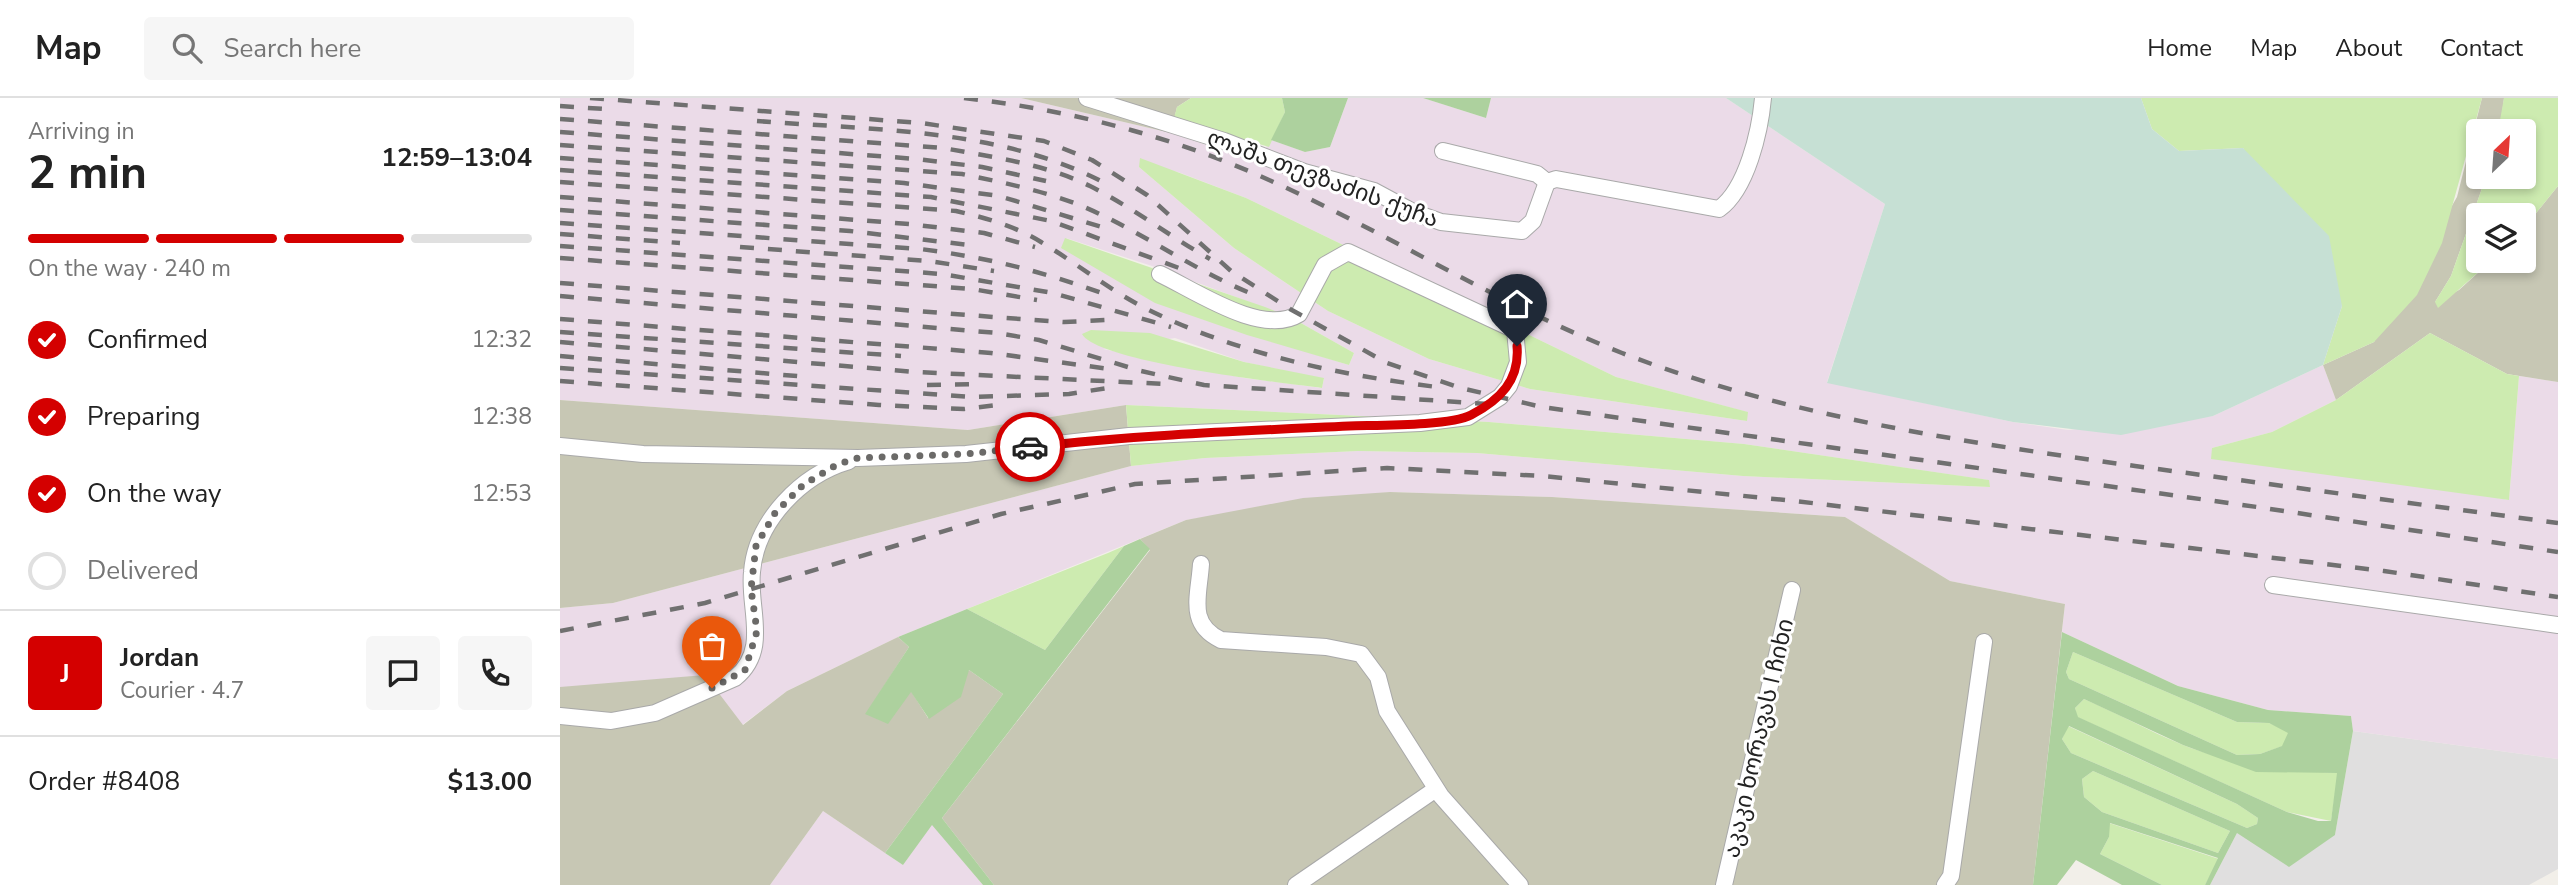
<!DOCTYPE html>
<html lang="en">
<head>
<meta charset="utf-8">
<style>
	:root { --surface:#fff; --page:#f6f6f6; --text:#222; --muted:#767676; --line:#e0e0e0; --accent:#d40000 }
	body { margin:0; font-family:"Nunito Sans","Noto Sans Georgian",sans-serif; background:var(--page); color:var(--text); height:100vh; display:flex; flex-direction:column; font-size:26px; white-space:nowrap }
	* { box-sizing:border-box; margin:0 }
	p { font-size:23px; color:var(--muted) }
	.icon { flex:none; width:38px; height:38px; fill:none; stroke:currentColor; stroke-width:2; stroke-linecap:round; stroke-linejoin:round }
	.map { position:relative; flex:1; overflow:hidden }
	.side { display:flex; flex-direction:column; background:var(--surface); width:560px }
	.side>* { flex:none }
	.needle { width:46px; rotate:25deg }
	.tools { position:absolute; left:1906px; top:21px; display:grid; gap:14px }
	.tools a { display:grid; place-items:center; width:70px; height:70px; border-radius:7px; background:var(--surface); box-shadow:0 4px 10px #0003; font-size:35px }
	.pin { position:absolute; display:grid; place-items:center; width:60px; height:60px; color:#fff; margin:-72px -30px; border-radius:50% 50% 50% 0; rotate:-45deg; box-shadow:0 0 7px #0007 }
	.pin .icon { rotate:45deg }
	.courier { position:absolute; display:grid; place-items:center; width:70px; height:70px; margin:-35px; border:5px solid #d40000; border-radius:50%; background:#fff; color:#222; box-shadow:0 2px 9px #0007 }
	.head em { font-style:normal; font-weight:700 }
	.head div { display:flex; flex-direction:column-reverse }
	.head { display:flex; align-items:center; justify-content:space-between; height:119px; padding:0 28px }
	h1 { font-size:46px; font-weight:700; line-height:52px }
	.bar { display:grid; grid-template-columns:repeat(4,1fr); gap:10px 7px; align-content:center; height:84px; padding:0 28px }
	.bar i { height:9px; border-radius:5px; background:var(--line) }
	.bar .active { background:var(--accent) }
	.bar p { grid-column:span 4 }
	.line { display:flex; align-items:center; gap:18px; padding:0 28px; border-top:2px solid var(--line) }
	.line div { flex:1 }
	.round { display:grid; place-items:center; flex:none; width:74px; height:74px; border-radius:7px; background:var(--page) }
	ol { padding:0 28px; list-style:none }
	li { display:flex; align-items:center; gap:21px; height:77px }
	li p { margin-inline-start:auto }
	li .icon { padding:7px; border-radius:50%; background:var(--accent); color:#fff; stroke-width:4 }
	li:last-child { color:var(--muted) }
	li i { width:38px; height:38px; border:4px solid var(--line); border-radius:50% }
	header { display:flex; align-items:center; gap:42px; box-sizing:border-box; height:98px; padding:0 35px; background:var(--surface); border-bottom:2px solid var(--line) }
	header strong { font-size:33px }
	nav { display:flex; gap:38px; margin-inline-start:auto; font-size:24px }
	.search { width:490px; height:63px; background:var(--page); display:flex; align-items:center; gap:18px; box-sizing:border-box; padding:0 24px; border-radius:7px; color:var(--muted); font-size:26px }
	main { display:flex; flex:1; min-height:0 }
	.map>svg:first-child { display:block }
</style>
</head>
<body>
<header>
<strong>Map</strong>
<div class="search"><svg class="icon" aria-label="search" viewBox="0 0 24 24"><circle cx="10" cy="10" r="6"/><path d="M15 15l6 6"/></svg>Search here</div>
<nav><a>Home</a><a>Map</a><a>About</a><a>Contact</a></nav>
</header>
<main>
<section class="side">
<div class="head"><div><h1>2 min</h1><p>Arriving in</p></div><em>12:59–13:04</em></div>
<div class="bar"><i class="active"></i><i class="active"></i><i class="active"></i><i></i><p>On the way · 240 m</p></div>
<ol>
<li><svg class="icon" aria-label="check" viewBox="0 0 24 24"><path d="M5 12l5 5 9-10"/></svg>Confirmed<p>12:32</p></li>
<li><svg class="icon" aria-label="check" viewBox="0 0 24 24"><path d="M5 12l5 5 9-10"/></svg>Preparing<p>12:38</p></li>
<li><svg class="icon" aria-label="check" viewBox="0 0 24 24"><path d="M5 12l5 5 9-10"/></svg>On the way<p>12:53</p></li>
<li><i></i>Delivered</li>
</ol>
<div class="line" style="height:126px"><b class="round" style="background:var(--accent);color:#fff">J</b><div><b>Jordan</b><p>Courier · 4.7</p></div><a class="round"><svg class="icon" aria-label="chat" viewBox="0 0 24 24"><path d="M4 5h16v11H9l-5 4z"/></svg></a><a class="round"><svg class="icon" aria-label="phone" viewBox="0 0 24 24"><path d="M5 4h4l2 5-3 2q2 4 5 5l2-3 5 2v4C11 20 4 13 5 4z"/></svg></a></div>
<div class="line" style="height:91px"><div>Order #8408</div><b>$13.00</b></div>
</section>
<div class="map">
<svg width="1998" height="787" viewBox="0 0 1998 787">
	<rect width="100%" height="100%" fill="#f2efe9"/>
	<polygon fill="#e0dfdf" points="1793,633 1998,661 1998,771 1969,787 1650,787 1677,735 1775,737"/>
	<g fill="#ebdbe8" fill-rule="evenodd">
		<path d="M0,0h461l150,35 85,29 15,-22 34,12 25,-5 18,-49h75l63,20 5,-20h235l159,106 -58,178 186,40 55,8 145,-14 110,-51 13,35 -64,32 -60,16 297,52 10,-124 39,6v377l-205,-28 -2,-15 -83,-6 -90,-24 -116,-54 3,-28 -115,-23 -105,-64 -293,-20 -162,-5 -204,28 -288,117 -111,54 -45,34 -28,-34 -154,-4v-79l53,-5 518,-137 74,-8 153,-7 119,2 266,23 247,11 -2,-7 -244,-36 -255,-22 -363,-17 -158,25 -408,-30zM579,69l39,5 68,26 370,179 131,35v9l-217,-32 -101,-30 -101,-48 -94,-63zM506,140l89,29 137,51 62,35 -5,12 -147,-46zM615,240l69,24 80,17 -2,9 -78,-10 -141,-29z"/>
		<polygon points="263,713 343,767 372,726 423,787 210,787"/>
	</g>
	<g fill="#c7c7b4">
		<polygon points="461,0 631,0 617,9 611,35"/>
		<polygon points="1922,0 1944,0 1941,24 1938,33 1918,33 1918,79 1926,79 1891,178 1875,204 1899,192 1931,163 1964,163 1964,130 1998,88 1998,284 1947,276 1870,235 1776,302 1763,267 1814,244 1897,99"/>
		<polygon points="0,302 408,332 566,307 571,368 53,505 0,510"/>
		<polygon points="830,394 992,399 1285,419 1390,483 1505,506 1473,787 434,787 382,720 590,452 580,441 626,422 743,400"/>
		<polygon points="338,539 349,549 306,616 351,593 368,620 409,572 443,596 325,755 263,713 210,787 0,787 0,589 145,577 183,627 227,593"/>
	</g>
	<g fill="#cdebb0">
		<polygon points="631,0 722,0 725,14 709,49 614,20 617,9"/>
		<polygon points="1581,0 1922,0 1882,145 1857,197 1814,244 1763,267 1782,208 1683,50 1619,53 1592,31"/>
		<polygon points="1944,0 1998,0 1998,88 1964,130 1964,117 1918,117 1918,163 1931,163 1878,210 1875,204 1891,178 1926,79 1964,79 1964,33 1938,33"/>
		<polygon points="580,60 686,100 1056,279 1188,314 1187,323 970,291 869,261 768,213 674,150 579,69"/>
		<polygon points="505,140 705,209 732,220 794,255 789,267 687,237 595,205 501,150"/>
		<path d="M531,232l59,3 94,29 80,16 -2,10c-39,-5 -225,-26 -240,-54z"/>
		<polygon points="1870,235 1947,276 1959,278 1949,402 1651,361 1652,350 1712,334 1776,302"/>
		<polygon points="566,307 929,324 1184,346 1429,382 1430,389 1183,378 917,355 798,353 645,360 571,368"/>
		<polygon points="564,448 485,552 407,511 548,455"/>
		<polygon points="1513,554 1677,624 1709,625 1729,634 1723,648 1700,656 1677,657 1509,581 1506,574"/>
		<path d="M1524,601c33,14 65,32 99,46 48,19 103,25 155,28l-7,48 -44,-9 -210,-95 -2,-9z"/>
		<polygon points="1508,628 1677,706 1698,720 1697,726 1687,730 1511,655 1502,641"/>
		<polygon points="1533,673 1670,733 1658,755 1542,714 1524,699 1522,681"/>
		<polygon points="1549,725 1659,761 1645,787 1602,787 1540,756 1549,739"/>
	</g>
	<g fill="#add19e" fill-rule="evenodd">
		<polygon points="722,0 788,0 770,49 745,54 711,42 725,14"/>
		<polygon points="863,0 931,0 926,20"/>
		<polygon points="580,441 590,451 382,720 434,787 423,787 372,727 343,767 325,755 443,596 409,572 401,599 369,621 351,594 328,626 305,616 349,549 338,539 407,511 485,552 564,448"/>
		<path d="M1502,534l116,54 90,24 83,6 2,15 -18,104 -46,32 -52,-34 -27,52h-5l13,-27 -108,-35 -1,14 -9,17 62,31h-40l-46,-25 -19,25h-24zM1513,554l164,70 32,1 19,10 -6,13 -22,8 -23,1 -168,-76 -3,-7zM1524,601l99,46 73,27 81,1 -6,48h-13l-31,-9 -209,-95 -3,-9zM1509,628l168,78 21,14 -1,6 -10,4 -176,-75 -9,-14zM1533,673l137,60 -12,22 -116,-41 -18,-15 -2,-18z"/>
	</g>
	<polygon fill="#c6e0d4" points="1166,0 1581,0 1592,31 1619,53 1683,50 1769,138 1782,208 1763,267 1653,318 1561,337 1453,324 1267,285 1325,106"/>
	<g fill="none" stroke-linecap="round" stroke-linejoin="round">
		<defs>
			<g id="minor">
				<polyline points="527,0 664,43 744,74 814,93 853,114 881,124 962,133 973,123 987,84"/>
				<path d="M883,53l94,23 10,8 9,-3 163,30c28,-20 41,-78 44,-111"/>
				<path d="M0,348l83,8 215,4 108,-4 163,-18 291,-13 48,-6 32,-20 9,-11 9,-24 -3,-32 -167,-78 -23,13 -26,49c-37,23 -103,-23 -139,-40"/>
				<path d="M641,466c-2,32 -14,60 20,76l105,7 35,7 17,23 9,34 54,85 79,89"/>
				<polyline points="1713,487 1998,527"/>
				<path d="M0,618l51,5 44,-8 80,-35c35,-28 13,-70 17,-106 4,-51 49,-97 97,-111"/>
				<polyline points="736,787 876,691"/>
				<polyline points="1164,787 1232,492"/>
				<polyline points="1385,787 1391,778 1424,544"/>
			</g>
		</defs>
		<use href="#minor" stroke="#a9a9a9" stroke-width="18"/>
		<use href="#minor" stroke="#fff" stroke-width="16"/>
		<g stroke="#707070" stroke-width="4.5" stroke-dasharray="14 14" stroke-linecap="butt">
			<polyline points="30,0 361,25 484,43 532,62 587,97 671,173 730,211 827,265 901,290 982,309 1697,409 1998,454"/>
			<path d="M404,0c106,12 208,38 305,82 119,53 231,125 353,173 163,63 341,89 513,113 141,19 282,38 423,57"/>
			<polyline points="0,8 44,11"/>
			<path d="M0,21l383,29c49,9 102,16 147,38 42,21 79,50 120,73"/>
			<path d="M197,23c115,9 241,7 346,61"/>
			<polyline points="0,34 357,61 422,69 486,83"/>
			<path d="M0,47l402,29c39,8 78,16 115,30 64,26 119,69 183,93"/>
			<polyline points="0,60 344,85 439,98 542,129"/>
			<polyline points="0,72 371,99 491,123 619,170"/>
			<path d="M0,84l396,29c30,7 59,15 85,31 37,22 69,49 108,68 89,44 190,65 288,77"/>
			<polyline points="0,99 349,126 424,135 475,149"/>
			<polyline points="0,112 290,133 409,147"/>
			<path d="M0,125l360,26c66,8 125,23 187,46"/>
			<polyline points="0,136 120,145"/>
			<polyline points="0,148 382,176 493,195 611,229"/>
			<polyline points="180,149 369,163 434,173"/>
			<polyline points="0,160 412,191 477,202"/>
			<polyline points="0,185 446,220 504,224 546,222"/>
			<polyline points="0,198 437,235 479,242 581,273 644,287 943,307"/>
			<polyline points="0,221 431,255 550,271"/>
			<polyline points="0,234 341,258"/>
			<polyline points="0,244 356,274 606,286"/>
			<polyline points="0,258 248,279"/>
			<polyline points="0,270 412,299 509,296 554,289"/>
			<polyline points="0,283 319,307 404,311 437,307"/>
			<polyline points="367,287 420,286"/>
			<polyline points="0,533 145,505 441,416 575,386 827,370 982,378 1235,403 1824,473 1998,499"/>
		</g>
	</g>
	<g fill="none" stroke-linecap="round" stroke-linejoin="round">
		<polyline stroke="#6b6a68" stroke-width="7" stroke-dasharray="0 12.6" points="152,590 185,572 197,533 191,491 196,448 215,415 243,387 278,366 298,360 406,356 470,349"/>
		<path stroke="#d40000" stroke-width="9" d="M470,349c106,-12 212,-16 319,-21 26,-1 101,0 122,-11 29,-15 49,-35 46,-69"/>
	</g>
	<g text-anchor="middle" stroke-width="6" stroke-linejoin="round" paint-order="stroke">
		<g font-size="23" fill="#222" stroke="#fff">
			<text transform="translate(763 80) rotate(20)" y="8">ლაშა თევზაძის ქუჩა</text>
			<text transform="translate(1198 640) rotate(-77)" y="8">აკაკი ხორავას I ჩიხი</text>
		</g>
	</g>
</svg>
<div class="tools">
<a><svg class="needle" viewBox="-14 -14 28 28"><path d="M0-13l5 13h-10z" fill="#e53935"/><path d="M0 13l5-13h-10z" fill="#767676"/></svg></a>
<a><svg class="icon" aria-label="layers" viewBox="0 0 24 24"><path d="M12 4l9 5-9 5-9-5zM3 14l9 5 9-5"/></svg></a>
</div>
<div class="pin" style="left:152px;top:590px;background:#ea580c"><svg class="icon" aria-label="bag" viewBox="0 0 24 24"><path d="M5 8h14l-1 12H6zM9 8a3 3 0 0 1 6 0"/></svg></div>
<div class="pin" style="left:957px;top:248px;background:#1f2937"><svg class="icon" aria-label="home" viewBox="0 0 24 24"><path d="M3 11l9-7 9 7M6 9v11h12V9"/></svg></div>
<div class="courier" style="left:470px;top:349px"><svg class="icon" aria-label="car" viewBox="0 0 24 24"><path d="M5 17H2v-5l4-1 3-4h7l3 4 3 1v5h-3M9 17h6M6 11h13"/><circle cx="7" cy="17" r="2"/><circle cx="17" cy="17" r="2"/></svg></div>
</div>
</main>
</body>
</html>
